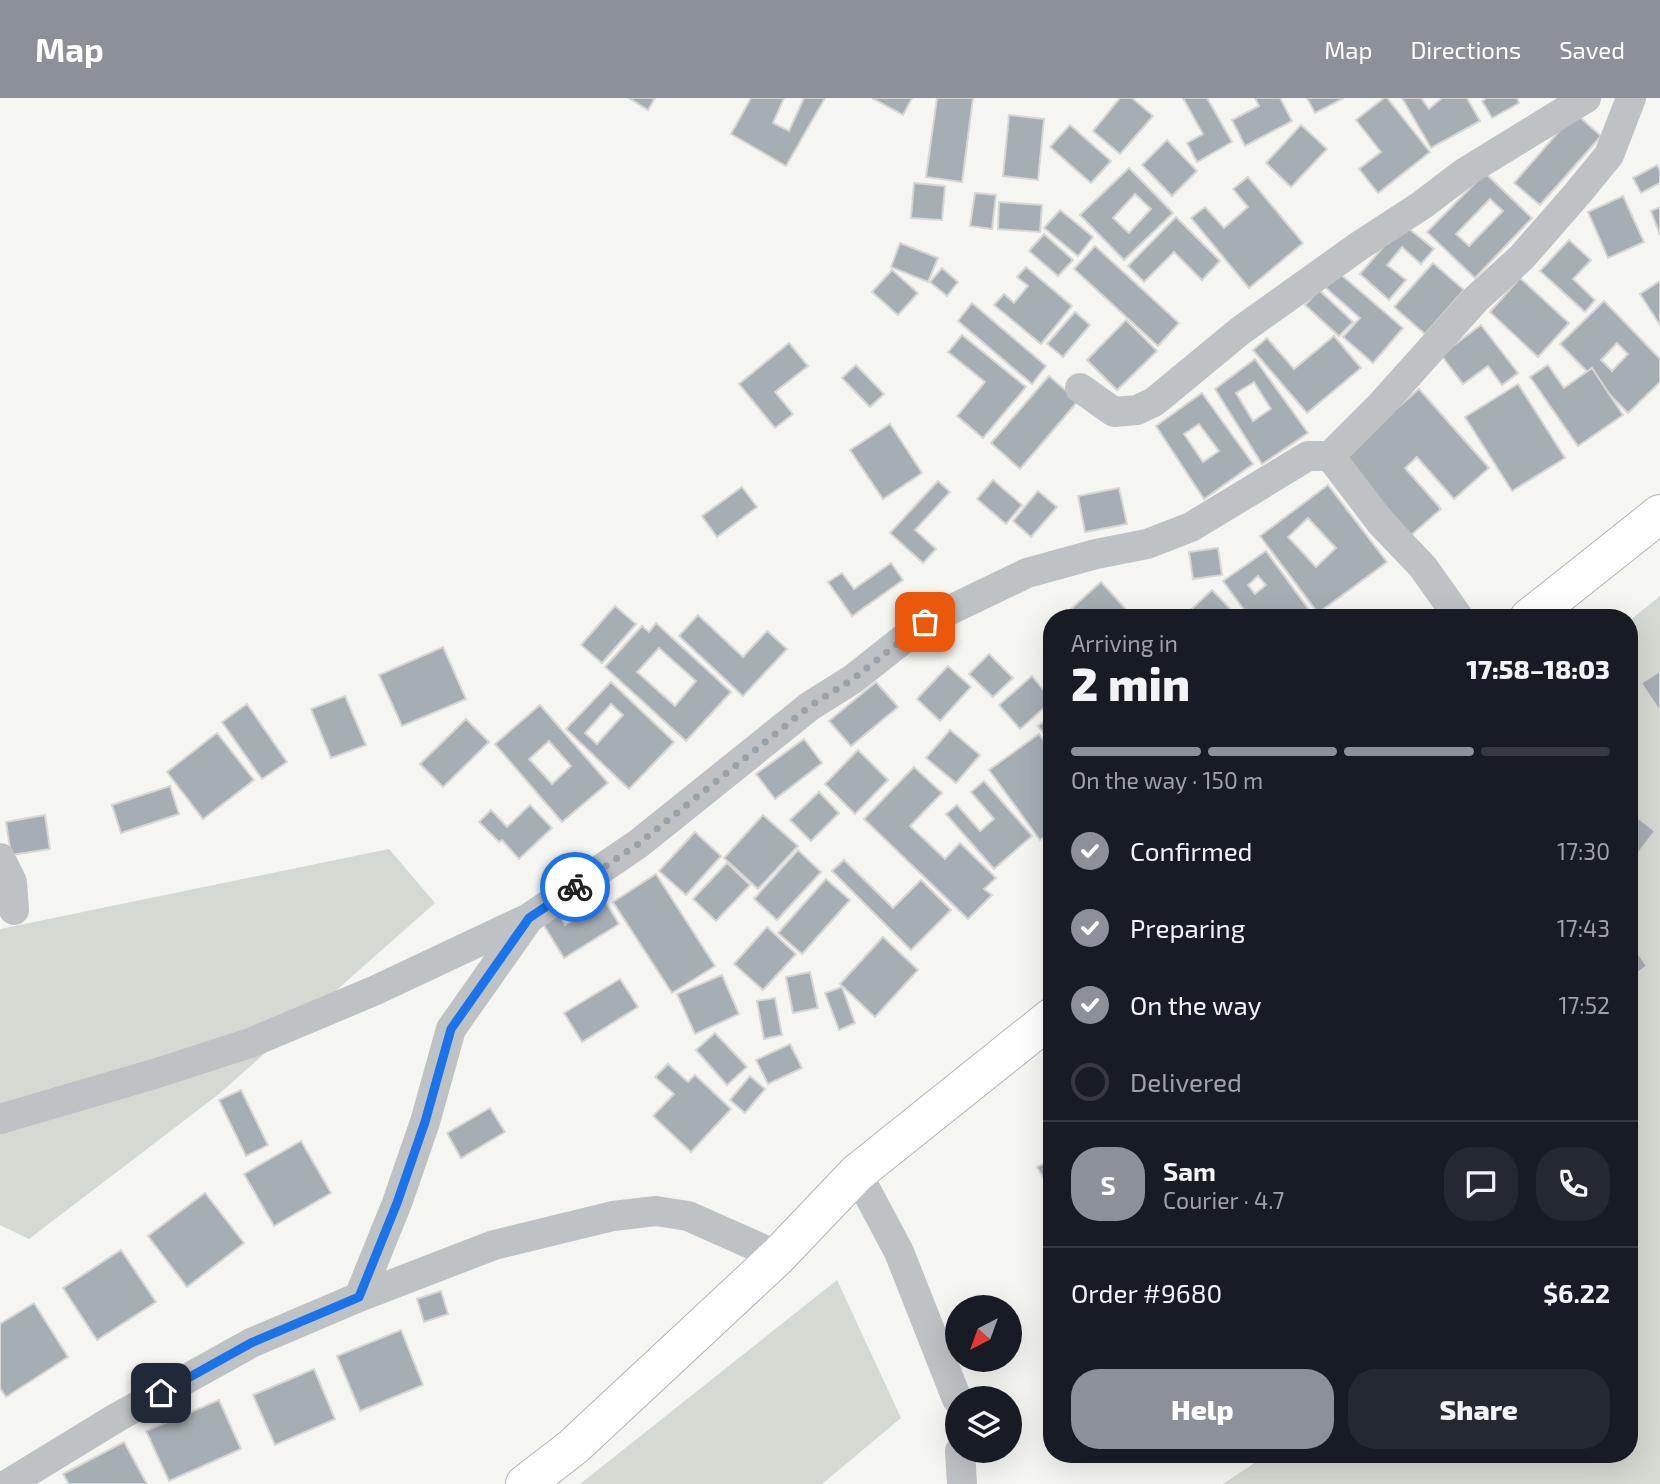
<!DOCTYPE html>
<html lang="en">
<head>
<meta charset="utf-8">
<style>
	:root { --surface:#171b24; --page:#242831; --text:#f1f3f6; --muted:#9ea1a6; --line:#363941; --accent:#8c9099 }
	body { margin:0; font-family:"Exo 2",sans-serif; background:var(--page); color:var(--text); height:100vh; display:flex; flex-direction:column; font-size:26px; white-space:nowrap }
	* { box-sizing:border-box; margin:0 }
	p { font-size:23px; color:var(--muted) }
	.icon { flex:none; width:38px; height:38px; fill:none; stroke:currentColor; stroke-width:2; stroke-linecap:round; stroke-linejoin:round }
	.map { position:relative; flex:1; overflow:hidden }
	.panel { position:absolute; left:1043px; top:511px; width:595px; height:854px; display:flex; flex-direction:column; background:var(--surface); border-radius:28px; box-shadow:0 7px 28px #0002 }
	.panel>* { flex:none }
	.needle { width:46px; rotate:221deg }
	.controls { position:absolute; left:945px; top:1197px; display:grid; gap:14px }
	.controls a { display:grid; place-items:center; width:77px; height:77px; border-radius:50%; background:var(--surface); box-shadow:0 7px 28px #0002; font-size:35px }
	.pin { position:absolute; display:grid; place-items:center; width:60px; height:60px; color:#fff; margin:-30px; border-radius:14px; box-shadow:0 4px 10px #0006 }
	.courier { position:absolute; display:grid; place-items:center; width:70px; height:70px; margin:-35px; border:5px solid #1a73e8; border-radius:50%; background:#fff; color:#222; box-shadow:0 2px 9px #0007 }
	.overview em { font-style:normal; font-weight:800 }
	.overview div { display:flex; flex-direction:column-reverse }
	.overview { display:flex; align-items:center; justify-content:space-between; height:119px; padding:0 28px }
	h1 { font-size:46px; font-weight:800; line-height:52px }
	.bar { display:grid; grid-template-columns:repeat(4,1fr); gap:10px 7px; align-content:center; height:84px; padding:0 28px }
	.bar i { height:9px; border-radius:5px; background:var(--line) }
	.bar .active { background:var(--accent) }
	.bar p { grid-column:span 4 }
	.line { display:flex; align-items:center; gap:18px; padding:0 28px; border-top:2px solid var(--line) }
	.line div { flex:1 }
	.round { display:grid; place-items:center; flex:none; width:74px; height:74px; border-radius:28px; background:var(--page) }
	ol { padding:0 28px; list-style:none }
	li { display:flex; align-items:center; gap:21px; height:77px }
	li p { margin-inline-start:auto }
	li .icon { padding:7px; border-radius:50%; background:var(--accent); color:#fff; stroke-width:4 }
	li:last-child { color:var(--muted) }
	li i { width:38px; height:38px; border:4px solid var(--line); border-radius:50% }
	.button { display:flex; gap:14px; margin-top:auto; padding:14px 28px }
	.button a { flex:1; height:80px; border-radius:28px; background:var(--accent); color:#fff; font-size:28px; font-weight:800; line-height:80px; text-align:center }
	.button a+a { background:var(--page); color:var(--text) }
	header { display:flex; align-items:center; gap:42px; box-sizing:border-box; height:98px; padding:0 35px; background:var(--accent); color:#fff }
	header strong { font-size:33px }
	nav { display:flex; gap:38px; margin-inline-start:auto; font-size:24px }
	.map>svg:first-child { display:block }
</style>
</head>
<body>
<header>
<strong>Map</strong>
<nav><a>Map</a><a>Directions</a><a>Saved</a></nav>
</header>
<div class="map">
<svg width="1660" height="1386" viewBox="0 0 1660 1386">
	<rect width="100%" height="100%" fill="#f5f5f1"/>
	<g fill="#d4dad1">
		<polygon points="1660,498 1660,1386 1223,1386 1268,1356 1629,1356 1629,523"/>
		<polygon points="389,751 435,805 219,996 29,1141 0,1127 0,831"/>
		<polygon points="837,1182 901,1320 822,1386 580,1386"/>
	</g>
	<g fill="#a5aeb3" stroke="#d6d6d4" stroke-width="2" fill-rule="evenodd">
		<polygon points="629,0 655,0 648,12"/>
		<polygon points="751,0 784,0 773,25 789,33 804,0 825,0 786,68 731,36"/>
		<polygon points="872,0 912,0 903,17"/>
		<polygon points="937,0 973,0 962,84 926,79"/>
		<polygon points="1120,0 1132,0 1153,18 1120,56 1093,33"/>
		<polygon points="1183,0 1207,0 1232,44 1197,64 1187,45 1203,36"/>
		<polygon points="1255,0 1280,0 1292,23 1245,48 1232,22 1259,8"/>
		<polygon points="1307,0 1344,0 1315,15"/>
		<polygon points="1384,0 1387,0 1430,54 1378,95 1359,71 1381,54 1356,22"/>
		<polygon points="1402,0 1421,0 1429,11 1442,0 1467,0 1480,23 1431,50"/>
		<polygon points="1487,0 1517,0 1519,5 1492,20 1482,3"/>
		<polygon points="1575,15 1601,38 1540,107 1514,85"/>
		<polygon points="1009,17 1044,21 1038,82 1003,78"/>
		<polygon points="1070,27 1111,63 1091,85 1050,49"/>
		<polygon points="1301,27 1327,51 1291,89 1266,65"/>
		<polygon points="1167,42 1197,73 1172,98 1142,67"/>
		<polygon points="1657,67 1660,73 1660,85 1641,95 1633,80"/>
		<path d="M1129,70l44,45 -49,47 -44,-45zM1135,96l16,15 -22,24 -16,-15z"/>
		<path d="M1485,75l47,45 -57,60 -48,-46zM1490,101l13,12 -34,35 -13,-12z"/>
		<polygon points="1248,79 1303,145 1249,190 1191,120 1205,109 1224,130 1248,109 1233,91"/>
		<polygon points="914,85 945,88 942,122 911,120"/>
		<polygon points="975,95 996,97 992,131 970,128"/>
		<polygon points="1623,98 1644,144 1608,160 1588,114"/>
		<polygon points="999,104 1042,107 1040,134 998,131"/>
		<polygon points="1660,109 1660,137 1651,113"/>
		<polygon points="1060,112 1093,139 1078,158 1044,130"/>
		<polygon points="1176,119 1220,163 1202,182 1174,154 1144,184 1128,168"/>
		<polygon points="1403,126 1434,151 1421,166 1402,149 1387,167 1406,182 1389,202 1360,176"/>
		<polygon points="1044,136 1073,162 1058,178 1029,153"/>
		<polygon points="1569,142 1591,162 1573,181 1595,202 1585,214 1540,173"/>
		<polygon points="900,145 938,160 928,184 891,169"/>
		<polygon points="1095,148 1179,225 1158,248 1074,171"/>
		<polygon points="1433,165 1464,192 1425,236 1394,209"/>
		<polygon points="1026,169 1072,208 1041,246 994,207 1004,196 1014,205 1028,188 1017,179"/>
		<polygon points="942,170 958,184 947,198 930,184"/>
		<polygon points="892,172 918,195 898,217 872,194"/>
		<polygon points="1338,174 1403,230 1373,265 1343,239 1360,220 1325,189"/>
		<polygon points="1520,180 1569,225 1538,259 1490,214"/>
		<polygon points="1660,183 1660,227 1640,196"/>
		<polygon points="1319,192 1353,224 1339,238 1305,207"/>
		<path d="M1604,203l56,58v23l-32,31 -68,-69zM1617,245l11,11 -16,17 -11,-11z"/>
		<polygon points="972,205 1046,268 1032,286 958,223"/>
		<polygon points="1075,214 1090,227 1063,259 1047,246"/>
		<polygon points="1126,222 1157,253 1117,292 1087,262"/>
		<polygon points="1481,227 1518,275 1502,287 1488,268 1463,286 1441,257"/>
		<polygon points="962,237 1026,289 983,340 957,318 985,284 948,254"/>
		<polygon points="1334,238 1361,270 1307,315 1253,252 1267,240 1294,271"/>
		<polygon points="789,245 808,268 775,294 793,316 775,330 739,286"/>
		<path d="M1255,261l53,74 -46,31 -47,-75zM1254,284l17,27 -18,12 -17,-28z"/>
		<polygon points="856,267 884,296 870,309 842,280"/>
		<polygon points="1548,267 1564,290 1592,270 1623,317 1578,348 1530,279"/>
		<polygon points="1049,278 1078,303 1020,371 991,345"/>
		<polygon points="1518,286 1565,360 1512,393 1465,319"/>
		<polygon points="1419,291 1489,370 1454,401 1417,359 1405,370 1441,411 1411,437 1341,359"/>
		<path d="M1202,295l51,71 -49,35 -48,-73zM1199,326l20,27 -16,11 -19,-28z"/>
		<polygon points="890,326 922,375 883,401 850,352"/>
		<polygon points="993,382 1022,407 1006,426 977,401"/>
		<polygon points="938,383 950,394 915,432 936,451 923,465 890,435"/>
		<path d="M1328,387l59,77 -69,51 -58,-77zM1308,420l28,30 -20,19 -28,-30z"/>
		<polygon points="742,389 757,409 717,439 702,418"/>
		<polygon points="1119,390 1127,426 1085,434 1078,398"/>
		<polygon points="1038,393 1057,409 1031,439 1013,423"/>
		<polygon points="1218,450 1222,477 1193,481 1189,454"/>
		<path d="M1266,453l46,63 -6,4h-56l-27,-37zM1258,478l8,9 -11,9 -7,-9z"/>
		<polygon points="891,465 903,482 852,518 828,484 842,475 854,491"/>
		<polygon points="1101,484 1134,520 1061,520"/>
		<polygon points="1212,492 1239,520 1209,520 1203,514 1197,520 1182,520"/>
		<polygon points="615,508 636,526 602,565 581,547"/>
		<polygon points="698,517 743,559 767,533 787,551 743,598 679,538"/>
		<path d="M656,525l75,69 -45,49 -81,-74 37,-41 7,6zM659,550l37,33 -21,25 -38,-34z"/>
		<polygon points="443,549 466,601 402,628 379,577"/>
		<polygon points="989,556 1013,580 993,599 969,576"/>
		<polygon points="948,568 971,589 940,623 917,601"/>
		<polygon points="1660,573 1660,612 1659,612 1641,585"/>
		<polygon points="1032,578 1052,603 1020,631 999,607"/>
		<path d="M611,584l63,60 -45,47 -63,-60zM611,606l12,11 -26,29 -12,-11z"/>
		<polygon points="876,584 898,609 851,648 829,623"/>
		<polygon points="345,598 366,647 331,660 311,611"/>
		<polygon points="247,606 287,664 262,681 222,624"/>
		<path d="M540,607l68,78 -46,39 -67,-78zM549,643l22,25 -19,18 -23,-25z"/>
		<polygon points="1052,617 1052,646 1038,628"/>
		<polygon points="466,621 489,644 443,689 420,666"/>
		<polygon points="950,632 980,657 956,685 926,660"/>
		<polygon points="217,635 254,682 203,721 167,674"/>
		<polygon points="1039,636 1052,654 1052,734 1040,742 989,672"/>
		<polygon points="804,641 822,665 775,701 756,676"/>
		<polygon points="858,652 888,682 855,716 825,686"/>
		<polygon points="914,669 942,695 910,728 945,761 960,745 996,780 984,791 992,797 968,821 864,721"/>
		<polygon points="984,683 1032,738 994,771 946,716 957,707 980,733 994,721 971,694"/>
		<polygon points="170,688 179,716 121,735 112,707"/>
		<polygon points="819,694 839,715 811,743 790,722"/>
		<polygon points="530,707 552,730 519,761 502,742 499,744 479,724 491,712 507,729"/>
		<polygon points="1633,716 1655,733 1629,767 1629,721"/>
		<polygon points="45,717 50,751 11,757 6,724"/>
		<polygon points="763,717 798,748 758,791 724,760"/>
		<polygon points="695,734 721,758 686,797 659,773"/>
		<polygon points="798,752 821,774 777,822 754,801"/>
		<polygon points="844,762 893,810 921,782 951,812 911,852 832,773"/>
		<polygon points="727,765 750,787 716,823 693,801"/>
		<polygon points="656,776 715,868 672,895 613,804"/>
		<polygon points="826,781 850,802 802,856 778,835"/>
		<polygon points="605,803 619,826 564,860 543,826 559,816 565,827"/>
		<polygon points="767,829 796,856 763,892 734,866"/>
		<polygon points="883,839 918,872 875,919 840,886"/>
		<polygon points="1635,851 1647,868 1629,881 1629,855"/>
		<polygon points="810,874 818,910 793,915 786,879"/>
		<polygon points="722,877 739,916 695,936 677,896"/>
		<polygon points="620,881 638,909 582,944 564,915"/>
		<polygon points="842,889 855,925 839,932 825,895"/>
		<polygon points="775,900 782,937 764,941 757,903"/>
		<polygon points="715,935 747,969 727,987 696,952"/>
		<polygon points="790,946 802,970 768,986 756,962"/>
		<polygon points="668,966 688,984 695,977 731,1011 691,1054 653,1018 674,996 655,979"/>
		<polygon points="750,978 765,991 745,1015 730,1002"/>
		<polygon points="241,992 268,1047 246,1058 219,1002"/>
		<polygon points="490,1010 505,1034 461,1060 447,1035"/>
		<polygon points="301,1043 331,1095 274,1128 244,1076"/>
		<polygon points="1052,1061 1052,1093 1051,1093 1037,1069"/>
		<polygon points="205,1095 244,1145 187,1189 148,1138"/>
		<polygon points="121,1152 156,1204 97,1242 63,1190"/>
		<polygon points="441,1193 448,1216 424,1224 417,1201"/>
		<polygon points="34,1205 68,1259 6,1299 0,1290 0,1226"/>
		<polygon points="401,1232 423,1287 360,1313 337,1258"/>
		<polygon points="314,1271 335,1321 275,1347 253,1297"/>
		<polygon points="219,1302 241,1351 169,1383 146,1333"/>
		<polygon points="124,1344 147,1386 69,1386 63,1376"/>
	</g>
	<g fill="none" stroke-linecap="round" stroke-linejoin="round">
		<defs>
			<g id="trunk">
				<polyline points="1529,520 1660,416"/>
				<polyline points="525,1386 573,1349 778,1158 857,1075 1052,919"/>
			</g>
		</defs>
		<use href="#trunk" stroke="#b1b5b8" stroke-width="40"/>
		<g stroke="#bec2c5" stroke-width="30">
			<polyline points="1080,290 1114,314 1137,312 1154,304 1240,233 1359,148 1422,107 1464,75 1586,0"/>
			<polyline points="1330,358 1381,307 1476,201 1522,159 1577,96 1609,57 1631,0"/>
			<polyline points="0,760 12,784 14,812"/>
			<polyline points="0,1021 154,976 250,945 376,892 529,820 638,746 810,608 853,581 925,524 1027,475 1096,456 1147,446 1191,429 1308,358 1330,358 1381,425 1423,469 1459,520"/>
			<polyline points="857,1075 899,1154 957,1301"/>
			<polyline points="359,1199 397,1105 425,1024 451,931 527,823"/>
			<polyline points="960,1353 962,1386"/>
			<polyline points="8,1386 116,1320 251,1245 359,1199 494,1147 613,1118 656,1113 688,1118 778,1158"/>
		</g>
		<use href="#trunk" stroke="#fff" stroke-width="38"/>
	</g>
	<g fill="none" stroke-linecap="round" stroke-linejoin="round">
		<polyline stroke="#97a2a9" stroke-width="7" stroke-dasharray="0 12.6" points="575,789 638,746 810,608 853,581 925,524"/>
		<polyline stroke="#1a73e8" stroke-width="9" points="161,1295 251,1245 359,1199 397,1105 425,1024 451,931 529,820 575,789"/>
	</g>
</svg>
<div class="controls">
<a><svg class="needle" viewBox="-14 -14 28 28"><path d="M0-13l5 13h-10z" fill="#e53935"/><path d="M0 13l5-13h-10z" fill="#9ea1a6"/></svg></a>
<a><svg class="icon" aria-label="layers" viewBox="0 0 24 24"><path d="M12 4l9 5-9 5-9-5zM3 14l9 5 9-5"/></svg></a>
</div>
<div class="pin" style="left:925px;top:524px;background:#ea580c"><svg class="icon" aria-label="bag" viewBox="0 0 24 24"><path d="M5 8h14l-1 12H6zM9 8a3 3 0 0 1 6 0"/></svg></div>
<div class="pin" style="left:161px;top:1295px;background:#1f2937"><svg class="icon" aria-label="home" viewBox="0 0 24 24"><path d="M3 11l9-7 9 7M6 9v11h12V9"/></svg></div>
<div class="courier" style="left:575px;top:789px"><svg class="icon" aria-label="bike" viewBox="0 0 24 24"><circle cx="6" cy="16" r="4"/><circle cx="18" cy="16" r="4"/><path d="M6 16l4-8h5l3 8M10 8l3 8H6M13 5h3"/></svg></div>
<section class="panel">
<div class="overview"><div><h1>2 min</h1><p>Arriving in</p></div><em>17:58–18:03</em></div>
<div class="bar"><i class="active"></i><i class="active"></i><i class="active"></i><i></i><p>On the way · 150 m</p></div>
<ol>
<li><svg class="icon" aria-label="check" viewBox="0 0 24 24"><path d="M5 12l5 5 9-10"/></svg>Confirmed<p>17:30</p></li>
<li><svg class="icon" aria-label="check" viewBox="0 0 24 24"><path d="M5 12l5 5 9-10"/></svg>Preparing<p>17:43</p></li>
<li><svg class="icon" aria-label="check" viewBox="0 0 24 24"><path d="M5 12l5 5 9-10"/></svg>On the way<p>17:52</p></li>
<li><i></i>Delivered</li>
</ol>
<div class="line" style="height:126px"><b class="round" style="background:var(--accent);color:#fff">S</b><div><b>Sam</b><p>Courier · 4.7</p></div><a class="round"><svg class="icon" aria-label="chat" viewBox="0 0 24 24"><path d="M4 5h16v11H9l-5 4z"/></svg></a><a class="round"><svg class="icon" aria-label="phone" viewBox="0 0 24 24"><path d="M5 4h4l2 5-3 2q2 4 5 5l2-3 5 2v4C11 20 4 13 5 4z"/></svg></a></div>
<div class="line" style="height:91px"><div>Order #9680</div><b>$6.22</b></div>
<div class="button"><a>Help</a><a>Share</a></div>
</section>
</div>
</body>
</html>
